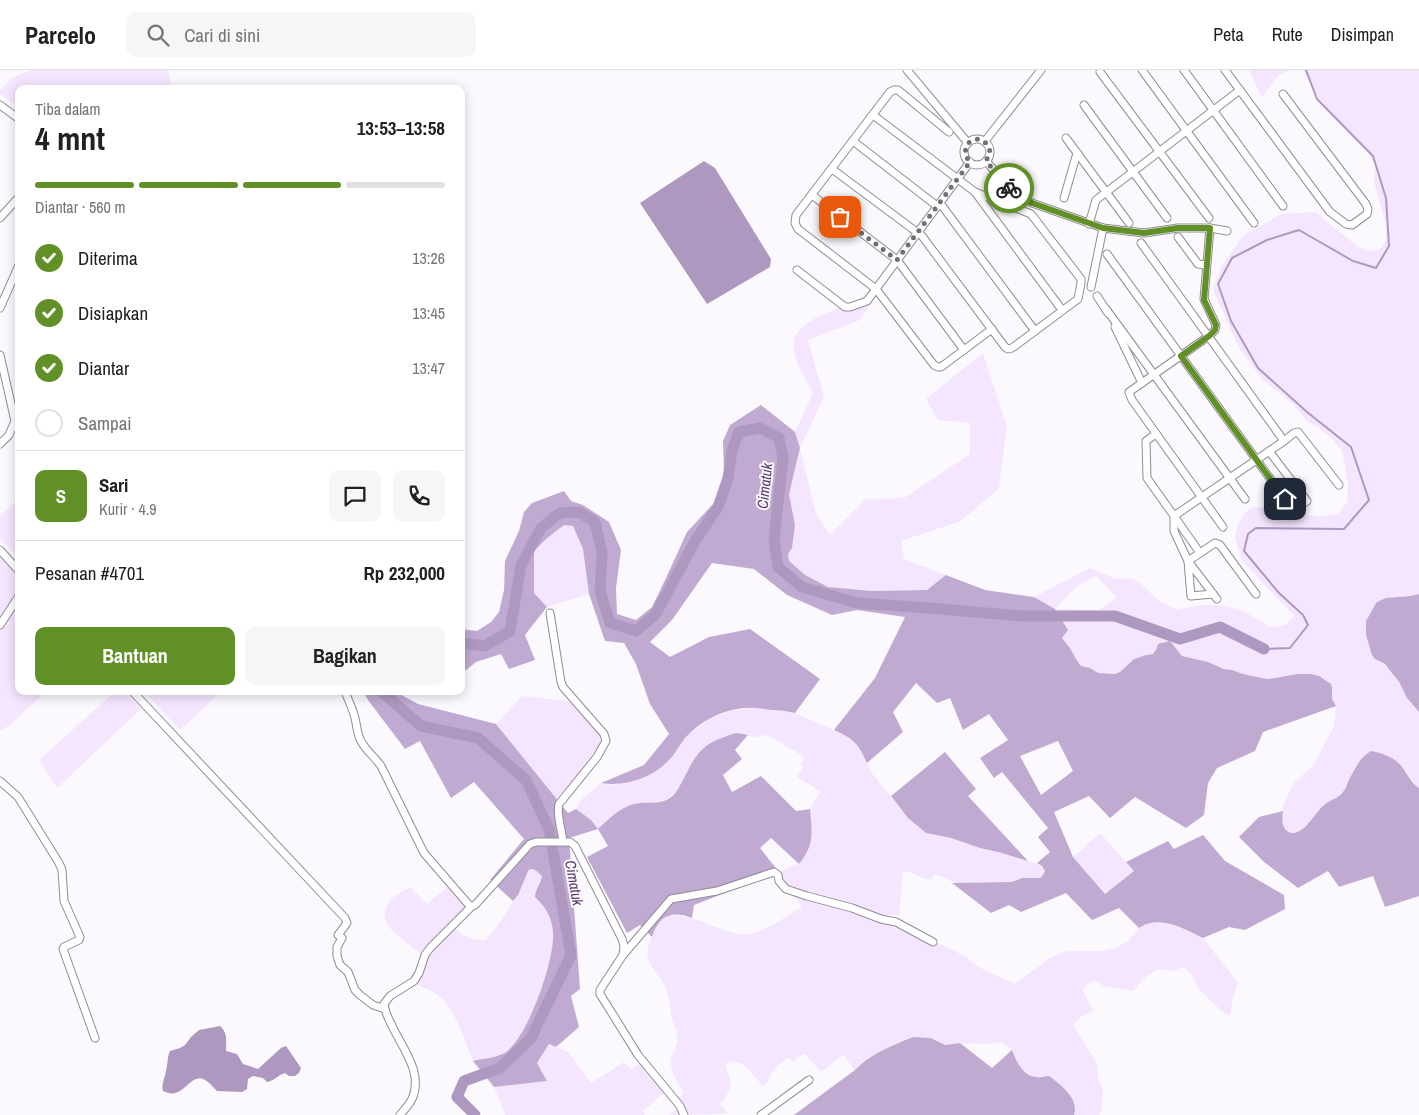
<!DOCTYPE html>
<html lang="id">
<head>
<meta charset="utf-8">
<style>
	:root { --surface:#fff; --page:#f6f6f6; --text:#202124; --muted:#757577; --line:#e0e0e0; --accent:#609026 }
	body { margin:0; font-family:"Archivo Narrow",sans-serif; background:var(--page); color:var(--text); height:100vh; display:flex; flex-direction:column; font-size:19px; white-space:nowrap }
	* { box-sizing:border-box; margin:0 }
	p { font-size:16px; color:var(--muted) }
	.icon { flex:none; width:28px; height:28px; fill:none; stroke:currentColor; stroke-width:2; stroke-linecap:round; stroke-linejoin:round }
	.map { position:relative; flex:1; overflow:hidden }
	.drawer { position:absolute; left:15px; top:15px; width:450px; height:610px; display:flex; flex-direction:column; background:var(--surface); border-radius:10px; box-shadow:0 2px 12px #0003 }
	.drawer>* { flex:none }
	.pin { position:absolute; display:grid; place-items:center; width:42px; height:42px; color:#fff; margin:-21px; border-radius:10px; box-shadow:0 2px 8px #0006 }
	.courier { position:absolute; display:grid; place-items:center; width:50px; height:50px; margin:-25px; border:4px solid #609026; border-radius:50%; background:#fff; color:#222; box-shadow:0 1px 6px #0007 }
	.overview em { font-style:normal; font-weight:700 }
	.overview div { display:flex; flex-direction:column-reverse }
	.overview { display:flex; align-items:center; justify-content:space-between; height:85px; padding:0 20px }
	h1 { font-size:32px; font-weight:700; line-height:38px }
	.bar { display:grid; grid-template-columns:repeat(4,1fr); gap:8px 5px; align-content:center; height:60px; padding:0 20px }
	.bar i { height:6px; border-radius:4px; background:var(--line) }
	.bar .on { background:var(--accent) }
	.bar p { grid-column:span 4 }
	.line { display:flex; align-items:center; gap:12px; padding:0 20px; border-top:1px solid var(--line) }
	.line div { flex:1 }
	.round { display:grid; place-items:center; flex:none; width:52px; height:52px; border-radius:10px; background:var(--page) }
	ol { padding:0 20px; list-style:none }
	li { display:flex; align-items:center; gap:15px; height:55px }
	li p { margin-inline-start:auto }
	li .icon { padding:5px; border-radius:50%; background:var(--accent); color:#fff; stroke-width:4 }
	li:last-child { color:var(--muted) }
	li i { width:28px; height:28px; border:2px solid var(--line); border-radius:50% }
	.button { display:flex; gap:10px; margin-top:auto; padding:10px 20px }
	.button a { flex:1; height:58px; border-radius:10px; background:var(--accent); color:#fff; font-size:20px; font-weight:700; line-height:58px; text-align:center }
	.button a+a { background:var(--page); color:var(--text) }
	header { display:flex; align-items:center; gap:30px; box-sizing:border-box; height:70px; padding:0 25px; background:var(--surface); border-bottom:1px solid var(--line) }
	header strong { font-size:24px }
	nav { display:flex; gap:28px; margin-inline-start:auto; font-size:18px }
	.search { width:350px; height:45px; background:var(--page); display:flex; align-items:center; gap:12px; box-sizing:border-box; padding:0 18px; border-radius:10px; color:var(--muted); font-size:19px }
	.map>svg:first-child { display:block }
</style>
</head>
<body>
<header>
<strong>Parcelo</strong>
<div class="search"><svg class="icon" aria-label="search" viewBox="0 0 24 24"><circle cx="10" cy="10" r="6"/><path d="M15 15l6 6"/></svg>Cari di sini</div>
<nav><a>Peta</a><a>Rute</a><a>Disimpan</a></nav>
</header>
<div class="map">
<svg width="1419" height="1045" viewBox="0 0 1419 1045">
	<rect width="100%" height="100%" fill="#fbf9fd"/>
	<g fill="#f4e6ff" fill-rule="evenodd">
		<polygon points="30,0 168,0 171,13 173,19 19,19 19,38 0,24 0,20 12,8"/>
		<polygon points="1249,0 1291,0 1279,4 1262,28"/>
		<path d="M1303,0h116v524l-9,2 -24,2 -10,5 -10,18v14l9,24c18,9 21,21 31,37 3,6 9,11 13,16v76l-4,-3 -13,-20h-46l-13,28 -20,12 -15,19 -8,7 -6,2 -6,-2 -5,-4 -1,-5 1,-17 11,-22 20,-19 20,-38 2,-19 -4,-8v-11l-35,-14 -22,4 -8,1 -24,-5 -11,-4 -8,-1 -16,-7 -26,-6 -25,-8 -4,6 -7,1 -12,4 -14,13 -5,2 -17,-1 -8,-5 -9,-2 -5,-7 -6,-11 -8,-10 5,-8 -12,-21 -21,-12 56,-29 26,11 15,-1 7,3 20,19 19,10 23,-5h19l20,4 32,18 15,-2 8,-9 -52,-55 -7,-23 3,-14 6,-10 9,-7 19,1 33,7 17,1 17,-3 8,-11 1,-19 -6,-32 -10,-12 -13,-11 -12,-7 -15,-18 -29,-23 -24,-32 -26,-58 8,-23 22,-31 38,-22 34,-2 43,35 16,4 6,-2 6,-9v-16l-12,-42 1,-18 -7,-11 -41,-42 -15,-23zM1096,506l21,22 -18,12 -44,-1 21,-22z"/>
		<path d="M876,224l-16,26 -52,20 16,57 -24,51 16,65 14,22 36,-36 38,-1 66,-44v-31l-32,-3 -12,-21 57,-46 24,73 -8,62 -38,33 -60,20 3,18 42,16 -19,15 -55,1 -44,-4 -23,-12 -16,-14 -1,-7 4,-6 3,-23 -6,-31 11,-46 -5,-16 18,-39c-7,-14 -21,-32 -19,-49 0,-4 1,-9 3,-11 11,-17 59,-31 79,-39z"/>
		<polygon points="19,428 19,488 0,469 0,446"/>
		<polygon points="564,455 573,456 583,479 589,524 547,537 534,523 534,481 546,469"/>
		<polygon points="0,487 19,508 19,621 46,621 9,656 0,660"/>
		<polygon points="116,621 124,621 141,639 57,718 39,690"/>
		<polygon points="143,621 222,621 180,660"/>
		<polygon points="522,626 574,632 604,664 604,677 556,729 496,654"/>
		<path d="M755,637l17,3 9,-1 14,4 54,24 8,6 4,7 10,22 37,46 18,15 25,5 29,10 18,4 25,8 14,3 5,3 3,5 -2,4 -3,3h-18l-10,4 -55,1c-8,-1 -15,-9 -23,-8l-2,4c-11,2 -18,-9 -29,-7l-4,43h-14l-1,7 1,2c27,9 55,18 79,32 8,4 14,11 22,15 10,5 19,8 28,13l38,-27 9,-4 8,-2h32l14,-3 12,-6 12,-14 5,-3 8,-2h18l33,15 35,45 -6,18 -1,11 -2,4c-8,-5 -28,-23 -32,-31 -6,-10 -4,-11 -14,-18l-10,4 -11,-2 -6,1 -9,6 -14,15 -29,-5 -10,-6 -6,4 -5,5c0,6 8,15 10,22l-5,3 -6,2 -9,9 24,38 1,15 5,12 -2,22 -2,3h-25l2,-8 -5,-10 -22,-21 -14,1 -7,-3 -12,-11 -4,-13 -11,-8 -12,2 -29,-1 -16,2 -13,-7 -18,-1 -17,6 -33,19 -8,8 -12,-15 -22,17 -16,-18h-2l-10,7 -5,-3c-6,3 -12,9 -16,14 -3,6 -4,11 -9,14 -9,-9 -22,-32 -37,-22 -1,6 3,9 4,15 2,11 -3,16 -10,25l8,10 -60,1 16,-10 -5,-7 5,-5c-7,-12 -17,-25 -12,-38 3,-6 6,-12 5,-19 0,-6 -4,-12 -5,-18 -2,-9 -2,-18 -5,-26 -3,-13 -15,-21 -19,-33 -2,-8 2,-19 5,-26 2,-5 7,-12 11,-15 16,-13 61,19 84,16 16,-2 39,-18 54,-27 -6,-9 -22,-26 -23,-35l14,-7 6,-1 13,-28 -2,-27 3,-6 8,-11 -24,-15 7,-10 -3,-3 3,-6 -1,-2 -36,-21 -14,2 -16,-4 -58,54 -8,11 -17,5h-14l-25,10 -17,16 -7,-9 -15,-11c4,-11 16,-18 25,-26l11,2 58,-25 16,-24 25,-18 19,-7z"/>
		<polygon points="1100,763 1134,801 1105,824 1073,787"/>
		<path d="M530,799l9,3 3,4c-1,8 -7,13 -7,21 11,11 17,20 18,36 2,26 -25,104 -47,119 -9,6 -22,6 -33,9 -9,-21 -19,-58 -40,-69 -4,-3 -10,-4 -15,-6 3,-11 6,-21 2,-33 -8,-6 -31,-22 -34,-31 -3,-6 0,-17 4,-22 5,-5 14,-9 20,-13l17,17 20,-17 21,18 -18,20c13,10 18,15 35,15 19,-19 32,-44 42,-69z"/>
		<polygon points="549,974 568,982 591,1013 624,992 632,999 643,992 666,1021 643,1041 645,1045 505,1045 494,1017 547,1011 537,993"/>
	</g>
	<g fill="#c1aad2" fill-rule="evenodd">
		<path d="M761,335l34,27 5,16 -11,46 6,31 -3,23 -4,6 1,7 16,14 23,12 44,4 55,-1 19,-15 39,15 49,7 21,12 13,21 -6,8 8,10 6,11 5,7 9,2 8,5 17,1 5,-2 14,-13 12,-4 7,-1 4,-6 1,-4 12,-3 12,15 26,6 16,7 8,1 11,4 24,5 8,-1 22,-4h14l8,2 12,8 1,4v11l4,7 -73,26 -8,19 -38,17 -9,15 -4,32 -18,13 -51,-31 -25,21 -21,-22 -35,16 19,45 32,37 29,-23 -8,-9 42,-21 6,8 29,-14 22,26 59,34 1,14 -40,21 -16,-3 -26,11c-19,-9 -43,-24 -64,-10l-20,-20 -27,12 -26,-27 -45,19 -12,-7 -18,8 -39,-30 60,-1 10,-4h18l3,-3 2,-4 -3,-5 -5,-3 13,-11 -12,-15 10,-9 -46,-56 -8,6 -14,-20 28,-18 -19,-26 -26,16 -13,-32 -13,5 -21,-20 -23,29 10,20 -36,31c-9,-20 -13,-24 -33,-33l41,-52 30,-61 -48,-7 -25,5 -45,-20 -33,-26 -42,-6 -40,57 -22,22 20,15 39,-20 41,-8 70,50 -25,34c-9,-2 -15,-3 -23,-3 -5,0 -10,-2 -16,-2 -25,-2 -52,10 -69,28 -7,7 -11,18 -19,25 -16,17 -43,26 -67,22l43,-18 25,-31 -19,-30 -14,-40 -12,-21 -19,-2 -16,-47 -6,-45 -10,-23 -9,-1 -18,14 -12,12v42l13,14 -22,28 10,25 -26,9 -8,-15 -25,8 -15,12v-45l16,2 14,-9 8,-10 5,-22 1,-29 14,-30 5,-19 8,-9 32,-12 7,10 12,4 26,17 12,28 -5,38 1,26 19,6 16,-13 14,-29 21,-46 27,-29 10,-31 -1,-31 7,-16zM1058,671l15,30 -32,24 -21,-39z"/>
		<polygon points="1419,524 1419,642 1407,628 1399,612 1388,598 1385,594 1375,589 1372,585 1366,565 1366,551 1376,533 1379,531 1386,528 1410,526"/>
		<path d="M363,621h31l24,13 78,20 72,89 8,-4 15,11 7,9c13,-12 24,-24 42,-26 10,-1 21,1 30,-5 5,-3 9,-11 12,-16 11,-21 16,-36 40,-44 13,-5 12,-6 26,-3l-13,15 7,9 -19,16 9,17 29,-16 35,35 14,-2c2,24 5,35 -11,55l-28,-26 -11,10 19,24 -85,33 -2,13c-21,-8 -33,-2 -40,19l-12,-12 -13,8 -40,-76 21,-11 -10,-17 -29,9 11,151 -9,7 8,31 -23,20 -7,-3 -12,19 10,18 -53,6 -21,-26c11,-3 24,-3 33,-9 22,-15 49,-93 47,-119 -1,-16 -7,-25 -18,-36 0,-8 6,-13 7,-21 -4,-4 -7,-7 -12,-7l-2,2 -10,24 -5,6 -23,-21 34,-41 -50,-57 -23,16 -31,-57 -15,8 -37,-49z"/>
		<path d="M1371,681c12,2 25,7 32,17 5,7 9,16 16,20v108l-34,11 -12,-31 -34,11 -11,-16 -30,17 -34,-26 -25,-25 20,-20 24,-6c-1,8 -2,17 6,21 14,6 26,-20 35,-27 5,-5 15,-7 19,-13 2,-2 4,-7 5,-10 6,-12 11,-24 23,-31z"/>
		<polygon points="945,682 976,719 968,726 1028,791 998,782 980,778 951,768 926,763 908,748 891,726"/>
		<path d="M913,967l18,1 14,7 15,-2 32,25 20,-18c4,11 11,26 24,27 4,1 9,-1 13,-1 11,8 31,23 25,39h-280l61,-45c15,-16 38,-25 58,-33z"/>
	</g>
	<g fill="#af98c0">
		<polygon points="704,91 715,98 771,189 770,197 707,234 640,133"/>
		<path d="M220,956c8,7 6,15 6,25l11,3 6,10 15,5 23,-21 5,-2 15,22 -2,5 -4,3h-6l-4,-3c-7,2 -11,8 -18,9l-4,-4 -10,-2 -5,3 -1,10 -5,3 -25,-1c-4,-4 -8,-9 -12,-11 -15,-9 -21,22 -42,11 -2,-7 2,-13 3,-20 2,-7 1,-14 4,-20l10,-3 5,-3 6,-8 8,-7z"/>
	</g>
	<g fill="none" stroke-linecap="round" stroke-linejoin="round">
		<polyline stroke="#af98c0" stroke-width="2" points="1264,579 1290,578 1308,555 1303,545 1279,523 1244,481 1248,464 1256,458 1344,459 1369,430 1351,377 1307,342 1258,298 1231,251 1218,214 1232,188 1267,170 1299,160 1353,191 1376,198 1389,176 1386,128 1373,86 1317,29 1306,0"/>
		<g stroke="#af98c0" stroke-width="11">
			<polyline points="461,573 485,576 510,561 521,495 541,458 560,443 579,442 595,452 602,482 600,521 610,553 636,561 656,544 695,471 718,437 728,409 732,380 739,362 760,358 779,368 783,388 774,469 778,497 802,517 857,533 929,538 1022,546 1115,546 1180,569 1220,557 1264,579"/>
			<polyline points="381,621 421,656 478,668 526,710 549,759 571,885 531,968 500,998 464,1011 457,1027 475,1045"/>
		</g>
		<defs>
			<g id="minor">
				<polyline points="907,0 968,73"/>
				<polyline points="1142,0 1254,153"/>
				<polyline points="1184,0 1283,136"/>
				<polyline points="1225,0 1330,142 1346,154 1352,155 1367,144 1368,139 1366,134 1283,24"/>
				<polyline points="1100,2 1209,148"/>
				<polyline points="0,35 19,49"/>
				<polyline points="1084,35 1167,148"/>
				<polyline points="873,45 975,122 1062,240"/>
				<polyline points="949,62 898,20 894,20 890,22 796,145 795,153 798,159 876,219 934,295 938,297 941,297 992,259"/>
				<polyline points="1066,68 1129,153"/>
				<circle cx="977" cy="82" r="13"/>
				<polyline points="853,71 937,136"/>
				<polyline points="985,71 1041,0"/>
				<polyline points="986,91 1010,119 1019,126 1032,133 1103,158 1144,163 1178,158 1210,158 1227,161"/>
				<polyline points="832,99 922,166 1005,277 1008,279 1012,278 1078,229 1081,213 1081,209 1031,144 975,122"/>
				<polyline points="812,125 897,190 964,280"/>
				<polyline points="1064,128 1077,83"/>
				<polyline points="940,133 1035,261"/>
				<polyline points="0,148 19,127"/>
				<polyline points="1089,154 1096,130 1240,20"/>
				<polyline points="1210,158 1204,229 1216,255 1215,260 1209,266 1129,322 1132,330 1223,457"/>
				<polyline points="1178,167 1198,194 1206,195"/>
				<polyline points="1141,173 1284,371 1174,446 1200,483 1188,491 1191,526 1213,524"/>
				<polyline points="1107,184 1285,429 1304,433 1307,431 1269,381"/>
				<polyline points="797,200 845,237 850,237 867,231 970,92"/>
				<polyline points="1091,217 1103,158"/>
				<polyline points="1097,226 1108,243"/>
				<polyline points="0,238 19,195"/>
				<polyline points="1106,239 1245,429"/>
				<polyline points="1115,257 1142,313"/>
				<polyline points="0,285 15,351 9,365 0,374"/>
				<polyline points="1156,364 1146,371 1147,408 1174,446 1174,461 1188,491 1217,529"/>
				<polyline points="1284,371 1294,363 1298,362 1339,415"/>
				<polyline points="0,480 19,501"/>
				<polyline points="1200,483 1215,473 1220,475 1256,524"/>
				<path d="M550,543l11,69 2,5 41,47 2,7 -9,16 -38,47c-3,9 3,27 4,38"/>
				<polyline points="0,555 19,526"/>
				<polyline points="132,621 345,848 347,853 338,865 342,868 337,877 337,886 340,895 348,902 355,920 360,925 373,935 385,939"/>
				<path d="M345,621c3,9 8,18 10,27 2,8 2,16 6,23 5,10 14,16 20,25l43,87 45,52 3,1 3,-1 55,-61 6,-2h34l5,4 47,93 2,7 -1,9"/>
				<polyline points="0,711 18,727 59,793 62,800 64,831 80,867 79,870 64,877 63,879 95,968"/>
				<path d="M400,1045c4,-5 9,-10 12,-16 11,-24 -7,-48 -18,-69 -4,-9 -9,-16 -10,-26l6,-8 24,-15 5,-8 6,-18 5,-7 42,-42"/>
				<polyline points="684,1045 680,1036 638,985 600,924 600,920 623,885 671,829 717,821 774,802 778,805 779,811 786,819 807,826 852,838 881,849 896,852 933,872"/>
				<polyline points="761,1045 809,1010"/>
			</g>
		</defs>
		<use href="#minor" stroke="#928a99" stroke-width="9"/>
		<use href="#minor" stroke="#fff" stroke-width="7"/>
	</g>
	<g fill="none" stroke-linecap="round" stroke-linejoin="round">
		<path stroke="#726f74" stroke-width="5" stroke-dasharray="0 9" d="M840,147l57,43 73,-98 -5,-7 1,-9c8,-12 23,-7 24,7l-4,8 23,27"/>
		<polyline stroke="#609026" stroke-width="6" points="1009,118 1019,126 1032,133 1103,158 1144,163 1178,158 1210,158 1204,230 1216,255 1215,260 1209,266 1181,286 1285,429"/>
	</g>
	<g text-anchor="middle" stroke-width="4" stroke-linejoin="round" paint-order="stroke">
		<g font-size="15" font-style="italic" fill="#553569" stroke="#fbf9fd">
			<text transform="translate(765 416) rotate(-84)" y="5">Cimatuk</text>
			<text transform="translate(574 813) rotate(80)" y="5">Cimatuk</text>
		</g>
	</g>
</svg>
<div class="pin" style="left:840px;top:147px;background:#ea580c"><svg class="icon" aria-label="bag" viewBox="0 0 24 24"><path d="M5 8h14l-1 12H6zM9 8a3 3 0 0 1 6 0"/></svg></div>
<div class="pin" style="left:1285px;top:429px;background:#1f2937"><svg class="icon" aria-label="home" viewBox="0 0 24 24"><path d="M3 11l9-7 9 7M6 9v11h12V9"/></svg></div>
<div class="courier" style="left:1009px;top:118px"><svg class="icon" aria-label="bike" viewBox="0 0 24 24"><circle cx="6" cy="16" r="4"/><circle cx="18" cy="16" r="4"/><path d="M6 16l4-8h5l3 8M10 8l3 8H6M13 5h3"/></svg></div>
<section class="drawer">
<div class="overview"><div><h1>4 mnt</h1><p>Tiba dalam</p></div><em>13:53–13:58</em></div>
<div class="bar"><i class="on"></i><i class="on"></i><i class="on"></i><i></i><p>Diantar · 560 m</p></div>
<ol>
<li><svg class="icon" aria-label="check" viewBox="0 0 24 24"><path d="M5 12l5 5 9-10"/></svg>Diterima<p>13:26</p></li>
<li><svg class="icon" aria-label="check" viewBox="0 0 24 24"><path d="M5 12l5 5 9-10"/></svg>Disiapkan<p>13:45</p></li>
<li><svg class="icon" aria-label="check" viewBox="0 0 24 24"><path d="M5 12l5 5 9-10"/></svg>Diantar<p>13:47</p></li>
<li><i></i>Sampai</li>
</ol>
<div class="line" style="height:90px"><b class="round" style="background:var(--accent);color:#fff">S</b><div><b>Sari</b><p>Kurir · 4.9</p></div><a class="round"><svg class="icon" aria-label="chat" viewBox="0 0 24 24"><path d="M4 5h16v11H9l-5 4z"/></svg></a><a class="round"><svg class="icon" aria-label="phone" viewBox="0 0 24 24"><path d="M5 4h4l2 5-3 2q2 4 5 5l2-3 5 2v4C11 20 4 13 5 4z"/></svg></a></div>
<div class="line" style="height:65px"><div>Pesanan #4701</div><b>Rp 232,000</b></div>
<div class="button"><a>Bantuan</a><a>Bagikan</a></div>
</section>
</div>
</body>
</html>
